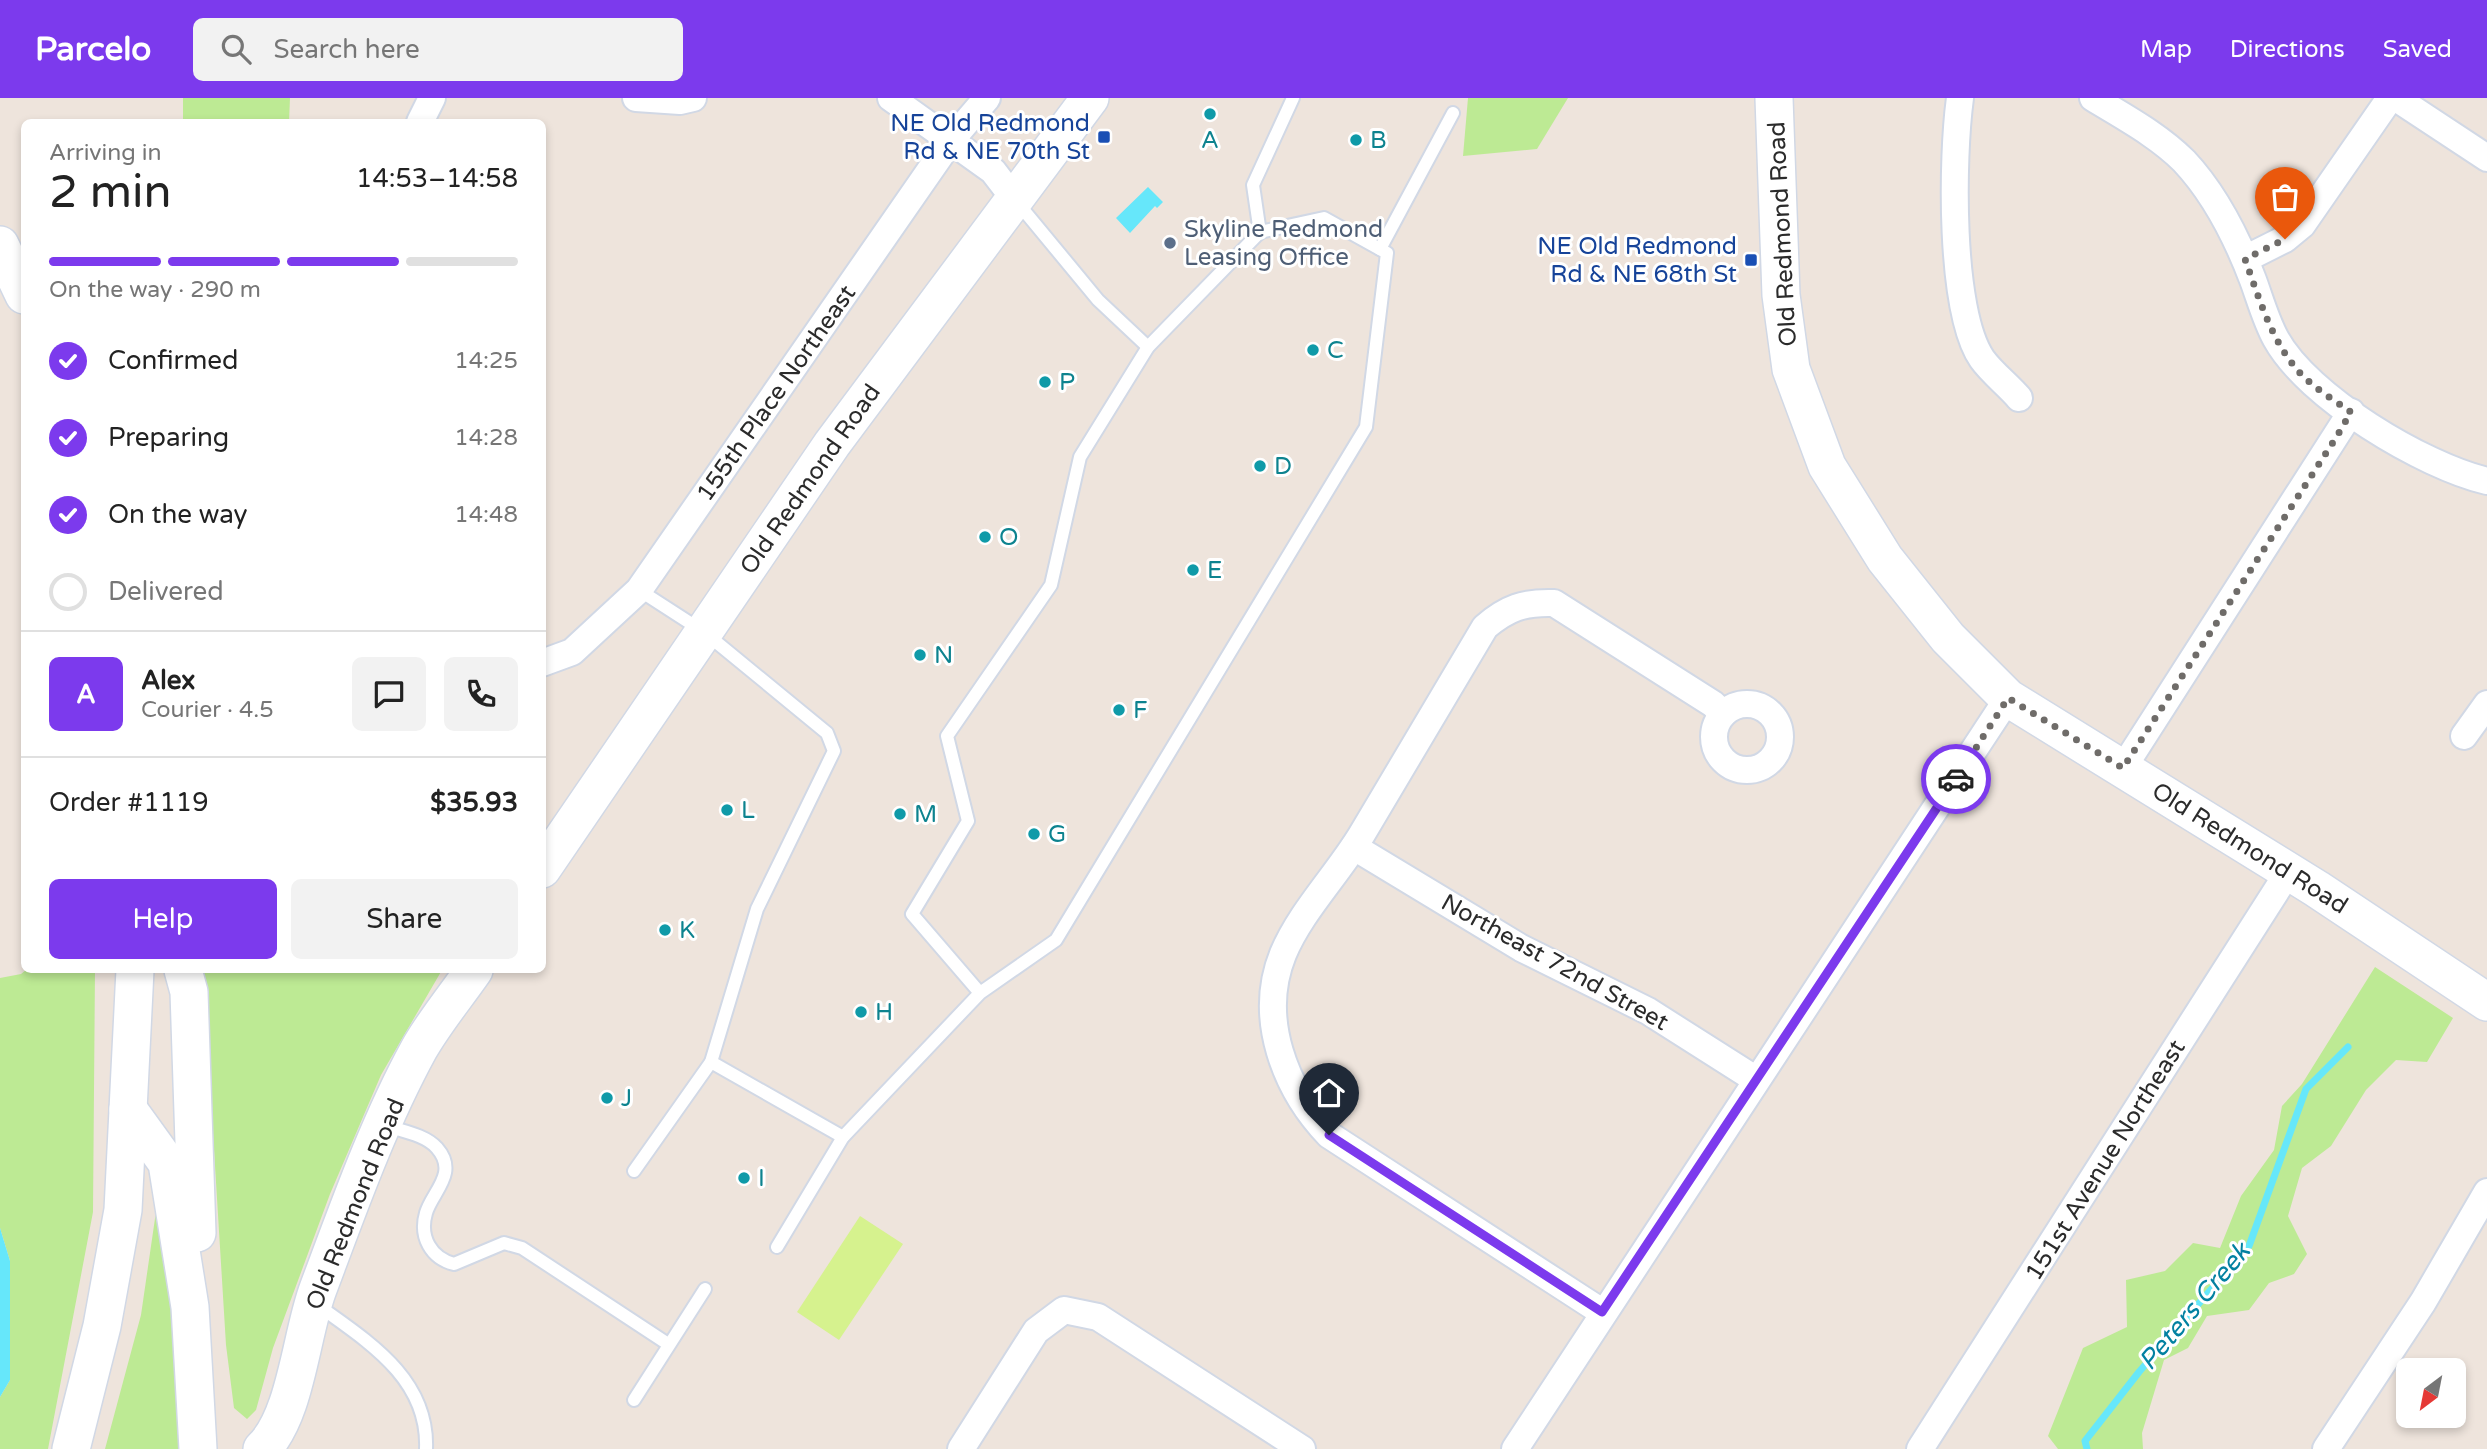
<!DOCTYPE html>
<html lang="en">
<head>
<meta charset="utf-8">
<style>
	:root { --surface:#fff; --page:#f2f2f2; --text:#222; --muted:#767676; --line:#e0e0e0; --accent:#7c3aed }
	body { margin:0; font-family:"Varela Round",sans-serif; background:var(--page); color:var(--text); height:100vh; display:flex; flex-direction:column; font-size:26px; white-space:nowrap }
	* { box-sizing:border-box; margin:0 }
	p { font-size:23px; color:var(--muted) }
	.icon { flex:none; width:38px; height:38px; fill:none; stroke:currentColor; stroke-width:2; stroke-linecap:round; stroke-linejoin:round }
	.map { position:relative; flex:1; overflow:hidden }
	.sheet { position:absolute; left:21px; top:21px; width:525px; height:854px; display:flex; flex-direction:column; background:var(--surface); border-radius:10px; box-shadow:0 4px 10px #0003 }
	.sheet>* { flex:none }
	.needle { width:46px; rotate:212deg }
	.fabs { position:absolute; left:2396px; top:1260px; display:grid; gap:14px }
	.fabs a { display:grid; place-items:center; width:70px; height:70px; border-radius:10px; background:var(--surface); box-shadow:0 4px 10px #0003; font-size:35px }
	.pin { position:absolute; display:grid; place-items:center; width:60px; height:60px; color:#fff; margin:-72px -30px; border-radius:50% 50% 50% 0; rotate:-45deg; box-shadow:0 0 7px #0007 }
	.pin .icon { rotate:45deg }
	.courier { position:absolute; display:grid; place-items:center; width:70px; height:70px; margin:-35px; border:5px solid #7c3aed; border-radius:50%; background:#fff; color:#222; box-shadow:0 2px 9px #0007 }
	.overview em { font-style:normal; font-weight:600 }
	.overview div { display:flex; flex-direction:column-reverse }
	.overview { display:flex; align-items:center; justify-content:space-between; height:119px; padding:0 28px }
	h1 { font-size:46px; font-weight:600; line-height:52px }
	.bar { display:grid; grid-template-columns:repeat(4,1fr); gap:10px 7px; align-content:center; height:84px; padding:0 28px }
	.bar i { height:9px; border-radius:5px; background:var(--line) }
	.bar .on { background:var(--accent) }
	.bar p { grid-column:span 4 }
	.line { display:flex; align-items:center; gap:18px; padding:0 28px; border-top:2px solid var(--line) }
	.line div { flex:1 }
	.round { display:grid; place-items:center; flex:none; width:74px; height:74px; border-radius:10px; background:var(--page) }
	ol { padding:0 28px; list-style:none }
	li { display:flex; align-items:center; gap:21px; height:77px }
	li p { margin-inline-start:auto }
	li .icon { padding:7px; border-radius:50%; background:var(--accent); color:#fff; stroke-width:4 }
	li:last-child { color:var(--muted) }
	li i { width:38px; height:38px; border:4px solid var(--line); border-radius:50% }
	.primary-button { display:flex; gap:14px; margin-top:auto; padding:14px 28px }
	.primary-button a { flex:1; height:80px; border-radius:10px; background:var(--accent); color:#fff; font-size:28px; font-weight:600; line-height:80px; text-align:center }
	.primary-button a+a { background:var(--page); color:var(--text) }
	header { display:flex; align-items:center; gap:42px; box-sizing:border-box; height:98px; padding:0 35px; background:var(--accent); color:#fff }
	header strong { font-size:33px }
	nav { display:flex; gap:38px; margin-inline-start:auto; font-size:24px }
	.search { width:490px; height:63px; background:var(--page); display:flex; align-items:center; gap:18px; box-sizing:border-box; padding:0 24px; border-radius:10px; color:var(--muted); font-size:26px }
	.map>svg:first-child { display:block }
</style>
</head>
<body>
<header>
<strong>Parcelo</strong>
<div class="search"><svg class="icon" aria-label="search" viewBox="0 0 24 24"><circle cx="10" cy="10" r="6"/><path d="M15 15l6 6"/></svg>Search here</div>
<nav><a>Map</a><a>Directions</a><a>Saved</a></nav>
</header>
<div class="map">
<svg width="2487" height="1351" viewBox="0 0 2487 1351">
	<rect width="100%" height="100%" fill="#eee4dc"/>
	<g fill="#bdea94">
		<polygon points="183,0 290,0 289,24 183,24"/>
		<polygon points="1468,0 1568,0 1537,51 1463,58"/>
		<polygon points="2375,869 2453,920 2427,964 2396,962 2366,992 2331,1048 2302,1070 2288,1118 2307,1156 2294,1176 2269,1185 2249,1212 2207,1218 2188,1250 2164,1262 2142,1335 2143,1351 2058,1351 2048,1338 2083,1250 2127,1229 2126,1182 2165,1173 2193,1145 2220,1150 2241,1098 2274,1052 2282,1008 2302,986"/>
		<polygon points="26,872 95,872 93,1114 48,1351 0,1351 0,1299 10,1282 10,1163 0,1130 0,880 21,876"/>
		<polygon points="203,872 442,872 381,977 330,1096 273,1250 256,1312 247,1321 234,1310 226,1247"/>
		<polygon points="160,1086 172,1189 179,1351 105,1351 141,1217"/>
	</g>
	<polygon fill="#d6f28e" points="860,1118 903,1146 839,1242 797,1214"/>
	<g fill="#66e7fa">
		<polygon points="1148,89 1163,104 1157,110 1155,108 1130,135 1116,120"/>
		<polygon points="0,1130 10,1163 10,1282 0,1299"/>
	</g>
	<g fill="none" stroke-linecap="round" stroke-linejoin="round">
		<polyline stroke="#66e7fa" stroke-width="7" points="2087,1351 2085,1343 2139,1274 2249,1148 2306,991 2348,949"/>
		<defs>
			<g id="service">
				<polyline points="1017,104 1098,202 1148,249"/>
				<polyline points="1260,135 1253,87 1293,0"/>
				<polyline points="1380,151 1453,15"/>
				<polyline points="711,964 843,1039"/>
				<path d="M387,1028c15,5 39,9 50,22 22,25 -5,44 -11,65 -7,24 5,45 28,51l50,-21 18,5 146,96"/>
				<polyline points="634,1073 711,964 757,811 834,653 827,635 704,534 639,492"/>
				<polyline points="777,1149 843,1039 980,895 1056,842 1366,329 1387,155 1324,120 1260,134 1148,249 1080,359 1051,487 947,638 968,723 912,816 980,895"/>
				<path d="M316,1206c51,37 113,74 110,145"/>
				<polyline points="634,1302 705,1191"/>
			</g>
			<g id="minor">
				<polyline points="636,0 680,3 693,0"/>
				<polyline points="891,0 993,73 1013,99"/>
				<path d="M1960,0c-8,58 -11,213 22,261 10,14 26,26 37,39"/>
				<path d="M2093,0c31,19 65,37 91,63 31,33 53,77 69,119 7,19 13,41 23,59 32,58 147,127 211,142"/>
				<polyline points="2396,0 2487,60"/>
				<polyline points="420,24 432,0"/>
				<polyline points="2245,161 2285,141 2302,127 2390,0"/>
				<polyline points="542,565 572,554 639,492 951,42 987,0"/>
				<circle cx="1747" cy="639" r="33"/>
				<polyline points="2464,638 2487,606"/>
				<polyline points="2123,670 2351,314"/>
				<polyline points="1354,749 1521,850 1648,913 1755,981"/>
				<path d="M1602,1214l-273,-177c-44,-46 -72,-117 -46,-181 18,-43 55,-80 79,-120 41,-69 82,-138 123,-207 22,-19 39,-25 69,-24l159,101 10,10"/>
				<polyline points="961,1351 1036,1233 1064,1212 1098,1219 1302,1351"/>
				<polyline points="1515,1351 2008,600"/>
				<polyline points="1920,1351 2289,773"/>
				<polyline points="2326,1351 2423,1204 2487,1094"/>
			</g>
			<g id="secondary">
				<polyline points="1774,0 1781,197 1791,271 1827,368 1885,461 1948,540 2008,600 2317,791 2487,904"/>
				<polyline points="0,147 24,197"/>
				<polyline points="542,771 832,346 1090,0"/>
				<polyline points="183,872 189,894 197,1135"/>
				<polyline points="128,1011 167,1065 190,1209 198,1351"/>
				<polyline points="71,1351 102,1228 123,1112 135,872"/>
				<path d="M262,1351c34,-32 39,-115 56,-160 30,-80 60,-165 101,-240 16,-28 37,-53 55,-79"/>
			</g>
		</defs>
		<use href="#service" stroke="#d1d8e5" stroke-width="16"/>
		<use href="#minor" stroke="#d1d8e5" stroke-width="30"/>
		<use href="#secondary" stroke="#d1d8e5" stroke-width="40"/>
		<use href="#service" stroke="#fff" stroke-width="12"/>
		<use href="#minor" stroke="#fff" stroke-width="26"/>
		<use href="#secondary" stroke="#fff" stroke-width="37"/>
	</g>
	<g fill="none" stroke-linecap="round" stroke-linejoin="round">
		<path stroke="#6f6c69" stroke-width="7" stroke-dasharray="0 12.6" d="M1956,681l52,-81 115,70 214,-332 14,-24c-17,-12 -37,-24 -52,-40 -28,-32 -40,-74 -54,-113l40,-20"/>
		<polyline stroke="#7c3aed" stroke-width="9" points="1329,1037 1602,1214 1956,681"/>
	</g>
	<g fill="#0f9aa8" stroke="#fff" stroke-width="2.5">
		<circle cx="1210" cy="16" r="7"/>
		<circle cx="1356" cy="42" r="7"/>
		<circle cx="1313" cy="252" r="7"/>
		<circle cx="1045" cy="284" r="7"/>
		<circle cx="1260" cy="368" r="7"/>
		<circle cx="985" cy="439" r="7"/>
		<circle cx="1193" cy="472" r="7"/>
		<circle cx="920" cy="557" r="7"/>
		<circle cx="1119" cy="612" r="7"/>
		<circle cx="727" cy="712" r="7"/>
		<circle cx="900" cy="716" r="7"/>
		<circle cx="1034" cy="736" r="7"/>
		<circle cx="665" cy="832" r="7"/>
		<circle cx="861" cy="914" r="7"/>
		<circle cx="607" cy="1000" r="7"/>
		<circle cx="744" cy="1080" r="7"/>
	</g>
	<g fill="#1a4fb4" stroke="#fff" stroke-width="2.5">
		<rect x="1097" y="32" width="14" height="14" rx="3.5"/>
		<rect x="1744" y="155" width="14" height="14" rx="3.5"/>
	</g>
	<circle fill="#5c6f8a" stroke="#fff" stroke-width="2.5" cx="1170" cy="145" r="7"/>
	<g text-anchor="middle" stroke-width="6" stroke-linejoin="round" paint-order="stroke">
		<g font-size="24" fill="#164399" stroke="#fff" text-anchor="end">
			<text x="1090" y="33">NE Old Redmond<tspan x="1090" dy="28">Rd &amp; NE 70th St</tspan></text>
			<text x="1737" y="156">NE Old Redmond<tspan x="1737" dy="28">Rd &amp; NE 68th St</tspan></text>
		</g>
		<g font-size="24" fill="#0d838f" stroke="#fff" text-anchor="start">
			<text x="1210" y="50" text-anchor="middle">A</text>
			<text x="1370" y="50">B</text>
			<text x="1327" y="260">C</text>
			<text x="1059" y="292">P</text>
			<text x="1274" y="376">D</text>
			<text x="999" y="447">O</text>
			<text x="1207" y="480">E</text>
			<text x="934" y="565">N</text>
			<text x="1133" y="620">F</text>
			<text x="741" y="720">L</text>
			<text x="914" y="724">M</text>
			<text x="1048" y="744">G</text>
			<text x="679" y="840">K</text>
			<text x="875" y="922">H</text>
			<text x="621" y="1008">J</text>
			<text x="758" y="1088">I</text>
		</g>
		<g font-size="24" fill="#4e5e75" stroke="#fff" text-anchor="start">
			<text x="1184" y="139">Skyline Redmond<tspan x="1184" dy="28">Leasing Office</tspan></text>
		</g>
		<g font-size="24" fill="#2b2b2b" stroke="#fff">
			<text transform="translate(1782 136) rotate(-93)" y="8">Old Redmond Road</text>
			<text transform="translate(776 295) rotate(-55)" y="8">155th Place Northeast</text>
			<text transform="translate(810 381) rotate(-55)" y="8">Old Redmond Road</text>
			<text transform="translate(2250 750) rotate(32)" y="8">Old Redmond Road</text>
			<text transform="translate(1555 864) rotate(29)" y="8">Northeast 72nd Street</text>
			<text transform="translate(2105 1062) rotate(-58)" y="8">151st Avenue Northeast</text>
			<text transform="translate(355 1106) rotate(-68)" y="8">Old Redmond Road</text>
		</g>
		<g font-size="26" font-style="italic" fill="#0281a1" stroke="#fff">
			<text transform="translate(2194 1208) rotate(-50)" y="9">Peters Creek</text>
		</g>
	</g>
</svg>
<div class="fabs">
<a><svg class="needle" viewBox="-14 -14 28 28"><path d="M0-13l5 13h-10z" fill="#e53935"/><path d="M0 13l5-13h-10z" fill="#767676"/></svg></a>
</div>
<div class="pin" style="left:2285px;top:141px;background:#ea580c"><svg class="icon" aria-label="bag" viewBox="0 0 24 24"><path d="M5 8h14l-1 12H6zM9 8a3 3 0 0 1 6 0"/></svg></div>
<div class="pin" style="left:1329px;top:1037px;background:#1f2937"><svg class="icon" aria-label="home" viewBox="0 0 24 24"><path d="M3 11l9-7 9 7M6 9v11h12V9"/></svg></div>
<div class="courier" style="left:1956px;top:681px"><svg class="icon" aria-label="car" viewBox="0 0 24 24"><path d="M5 17H2v-5l4-1 3-4h7l3 4 3 1v5h-3M9 17h6M6 11h13"/><circle cx="7" cy="17" r="2"/><circle cx="17" cy="17" r="2"/></svg></div>
<section class="sheet">
<div class="overview"><div><h1>2 min</h1><p>Arriving in</p></div><em>14:53–14:58</em></div>
<div class="bar"><i class="on"></i><i class="on"></i><i class="on"></i><i></i><p>On the way · 290 m</p></div>
<ol>
<li><svg class="icon" aria-label="check" viewBox="0 0 24 24"><path d="M5 12l5 5 9-10"/></svg>Confirmed<p>14:25</p></li>
<li><svg class="icon" aria-label="check" viewBox="0 0 24 24"><path d="M5 12l5 5 9-10"/></svg>Preparing<p>14:28</p></li>
<li><svg class="icon" aria-label="check" viewBox="0 0 24 24"><path d="M5 12l5 5 9-10"/></svg>On the way<p>14:48</p></li>
<li><i></i>Delivered</li>
</ol>
<div class="line" style="height:126px"><b class="round" style="background:var(--accent);color:#fff">A</b><div><b>Alex</b><p>Courier · 4.5</p></div><a class="round"><svg class="icon" aria-label="chat" viewBox="0 0 24 24"><path d="M4 5h16v11H9l-5 4z"/></svg></a><a class="round"><svg class="icon" aria-label="phone" viewBox="0 0 24 24"><path d="M5 4h4l2 5-3 2q2 4 5 5l2-3 5 2v4C11 20 4 13 5 4z"/></svg></a></div>
<div class="line" style="height:91px"><div>Order #1119</div><b>$35.93</b></div>
<div class="primary-button"><a>Help</a><a>Share</a></div>
</section>
</div>
</body>
</html>
